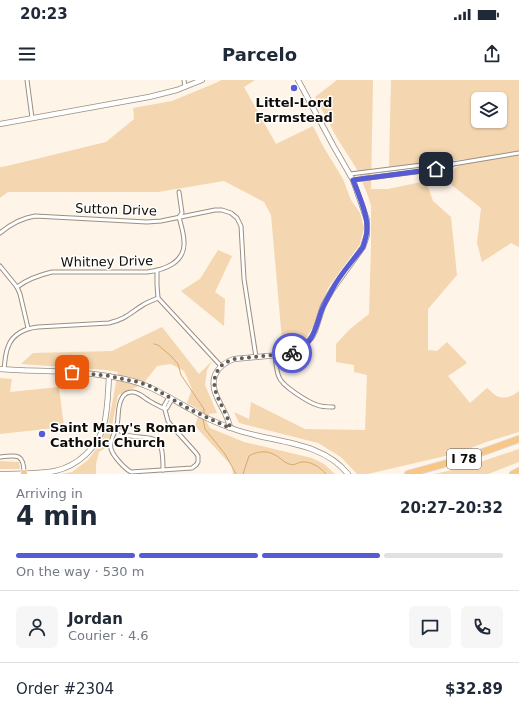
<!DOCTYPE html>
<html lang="en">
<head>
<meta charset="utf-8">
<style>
	:root { --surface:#fff; --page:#f6f6f7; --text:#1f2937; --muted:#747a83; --line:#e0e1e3; --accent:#585cd4 }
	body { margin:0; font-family:"DejaVu Sans",sans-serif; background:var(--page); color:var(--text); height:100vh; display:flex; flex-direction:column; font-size:15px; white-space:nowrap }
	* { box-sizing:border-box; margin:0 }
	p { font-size:13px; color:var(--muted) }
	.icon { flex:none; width:22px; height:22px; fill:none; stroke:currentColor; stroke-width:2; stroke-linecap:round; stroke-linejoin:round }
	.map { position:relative; height:394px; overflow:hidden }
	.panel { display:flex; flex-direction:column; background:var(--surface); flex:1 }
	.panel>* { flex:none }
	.fabs { position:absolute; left:471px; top:12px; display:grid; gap:8px }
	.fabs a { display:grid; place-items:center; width:36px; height:36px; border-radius:6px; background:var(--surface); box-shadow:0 1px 3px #0004; font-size:20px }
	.pin { position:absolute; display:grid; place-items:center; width:34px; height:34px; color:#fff; margin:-17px; border-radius:8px; box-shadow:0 2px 6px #0006 }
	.courier { position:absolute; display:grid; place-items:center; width:40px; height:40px; margin:-20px; border:3px solid #585cd4; border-radius:50%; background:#fff; color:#222; box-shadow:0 1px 5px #0007 }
	.head em { font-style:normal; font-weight:700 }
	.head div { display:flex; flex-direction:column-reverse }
	.head { display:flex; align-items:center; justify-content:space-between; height:68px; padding:0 16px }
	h1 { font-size:26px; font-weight:700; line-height:30px }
	.bar { display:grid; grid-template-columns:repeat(4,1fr); gap:6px 4px; align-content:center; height:48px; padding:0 16px }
	.bar i { height:5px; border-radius:3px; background:var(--line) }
	.bar .active { background:var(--accent) }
	.bar p { grid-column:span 4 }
	.line { display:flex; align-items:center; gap:10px; padding:0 16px; border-top:1px solid var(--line) }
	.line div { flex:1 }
	.round { display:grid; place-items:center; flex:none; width:42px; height:42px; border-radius:6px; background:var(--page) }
	.status { display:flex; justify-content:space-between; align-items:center; height:28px; padding:0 20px; background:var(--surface); direction:ltr }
	.status svg { height:11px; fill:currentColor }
	header { display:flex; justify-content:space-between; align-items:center; height:52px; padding:0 16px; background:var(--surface); font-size:18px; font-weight:700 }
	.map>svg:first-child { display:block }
</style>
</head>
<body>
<div class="status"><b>20:23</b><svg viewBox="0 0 49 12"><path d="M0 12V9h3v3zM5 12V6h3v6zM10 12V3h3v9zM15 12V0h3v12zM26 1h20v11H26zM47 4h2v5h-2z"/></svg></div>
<header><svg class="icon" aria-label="menu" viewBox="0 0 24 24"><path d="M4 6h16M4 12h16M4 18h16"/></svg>Parcelo<svg class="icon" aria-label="share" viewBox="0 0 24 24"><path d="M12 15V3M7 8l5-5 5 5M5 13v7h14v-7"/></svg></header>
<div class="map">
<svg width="519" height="394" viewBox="0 0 519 394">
	<rect width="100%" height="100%" fill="#fef4e8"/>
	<g fill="#f4d6b0" fill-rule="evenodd">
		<polygon points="221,0 255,0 244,7 276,64 313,46 323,66 343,99 351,120 360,133 364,148 360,164 328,208 313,247 301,265 283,271 271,135 264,122 224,101 158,112 8,112 0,118 0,87 7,86 106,62 134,39 133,28 172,21 218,2"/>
		<path d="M337,0h36l-2,109h17l38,-8 7,20 18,16 6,58 -29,34v41l9,1 10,-9 20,21 -19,13 22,27 17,-15c3,2 5,5 8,7 8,5 17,2 24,-4v41l-33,10 -28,11 -90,21h-11l-16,-17 -23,-14 -79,-20 -5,-11 15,7 2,-17 54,27 60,1 2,-55 -13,-3v-7l-18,-3v-18l14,-15 19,-15 2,-67v-41l-3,-10 -10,-25 -21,-33 -22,-41z"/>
		<path d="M391,0h128v167l-8,-4 -29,19 -5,-19 4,-35 -32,-25v-11l20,-13 -80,8zM478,19h22v22h-22z"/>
		<polygon points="218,170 232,176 215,212 225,219 224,246 181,211 200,199"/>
		<polygon points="162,247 199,294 212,281 207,290 205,305 217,333 209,334 206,341 210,348 244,362 312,378 324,384 335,394 233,394 232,386 195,346 200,330 187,323 192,309 184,291 171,284 157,286 143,304 118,315 108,366 99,372 96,384 96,394 61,394 72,392 88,380 101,363 108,345 118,292 106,290 21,284 33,273 112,271"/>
		<polygon points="0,298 12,299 10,312 59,307 64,347 0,354"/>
		<polygon points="519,369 519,382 488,394 434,394 462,388"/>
		<polygon points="0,381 19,382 20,389 0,389"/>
	</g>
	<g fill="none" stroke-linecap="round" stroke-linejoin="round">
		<g stroke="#d7a96d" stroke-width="1">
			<polyline points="154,264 158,265 171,276 178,284 181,295 204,329 204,334"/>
			<polyline points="203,339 205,349 225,374 236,394"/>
			<path d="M243,394l6,-18c6,-4 17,-6 24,-2 6,2 10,8 16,10 5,2 8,-1 12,-2 10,-1 19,5 25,12"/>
		</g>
		<defs>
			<g id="street">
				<polyline points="27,0 32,38"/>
				<polyline points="184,0 185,7"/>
				<polyline points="453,84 519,73"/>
				<polyline points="350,94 446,82 451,82 453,84 451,86 447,88 353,100"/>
				<path d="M0,153c11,-9 21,-15 35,-17l112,6 14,-1 54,-11h7l9,3 6,5 4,8 3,53 12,78"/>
				<polyline points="0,186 17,207 20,214 28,248"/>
				<polyline points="157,190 157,205 158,218"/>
				<path d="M17,207c11,-8 22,-12 35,-15h95c17,-2 38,-9 37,-30 0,-8 -3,-17 -5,-25l3,-4 -3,-21"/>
				<path d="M275,275c1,7 1,15 4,22 3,9 29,25 38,28 5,2 11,2 16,2"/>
				<path d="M4,289c1,-7 1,-15 4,-22 4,-13 18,-19 30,-20l71,-4c17,-4 21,-10 34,-18 5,-3 10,-5 15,-7l63,68"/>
				<path d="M165,329c-6,-3 -11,-5 -17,-9 -5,-3 -9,-8 -16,-8 -4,0 -8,2 -10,6 -5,8 -3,19 -5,27 -2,8 -8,16 -6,24 2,7 14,20 20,23l61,-4 4,-3 2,-3v-6l-2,-3 -26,-29 -2,-3 -4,-15 5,-9"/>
				<polyline points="165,329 167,328 172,319"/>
				<path d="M117,348c3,3 6,6 10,7 10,4 31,-1 34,12 2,7 2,15 2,23"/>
				<path d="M0,377c16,-2 24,-4 24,16"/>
			</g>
			<g id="secondary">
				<polyline points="0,44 149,17 177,10 202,0"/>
				<path d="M0,289c41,3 83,1 124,10 25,5 44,18 66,30 13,8 27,14 41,19 38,15 89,11 117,46"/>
				<path d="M230,348c-2,-18 -22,-34 -15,-53 4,-9 10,-13 19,-16l54,-5 9,-3 7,-5 8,-9 3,-6 8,-25 9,-16 31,-43 4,-12v-15l-14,-40 -19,-33 -36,-67"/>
				<path d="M0,394c18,0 38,0 55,-3 23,-5 43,-24 49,-46 4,-16 4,-33 5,-49"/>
			</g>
			<g id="highway">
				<polyline points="24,393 24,394"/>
				<polyline points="408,394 469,377 519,359"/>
				<polyline points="513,394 519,391"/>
			</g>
		</defs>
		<use href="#street" stroke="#9a8f81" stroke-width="5"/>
		<use href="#secondary" stroke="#9a8f81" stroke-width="6"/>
		<use href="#highway" stroke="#d9d8d7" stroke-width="8"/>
		<use href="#street" stroke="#fff" stroke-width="3"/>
		<use href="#secondary" stroke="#fff" stroke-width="4.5"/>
		<use href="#highway" stroke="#f8c685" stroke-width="6"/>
	</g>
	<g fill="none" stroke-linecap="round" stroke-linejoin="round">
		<path stroke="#635d56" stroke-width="4" stroke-dasharray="0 7.2" d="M72,292l37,4 29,6 12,4 41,24 39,18c-2,-19 -23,-37 -13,-56 3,-7 9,-10 17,-13l58,-6"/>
		<path stroke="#585cd4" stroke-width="5" d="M292,273c21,-8 23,-23 29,-41 3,-8 7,-15 11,-22 8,-16 21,-29 31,-43 2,-6 4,-12 4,-18 1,-14 -9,-36 -14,-49l83,-11"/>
	</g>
	<g fill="#585cd4" stroke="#fff" stroke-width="1.5">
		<circle cx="294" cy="8" r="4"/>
		<circle cx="42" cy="354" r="4"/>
	</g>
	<g text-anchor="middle" stroke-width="3" stroke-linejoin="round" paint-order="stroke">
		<rect fill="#fff" stroke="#585551" stroke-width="1" x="447" y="369" width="34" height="20" rx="3"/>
		<g font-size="12" font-weight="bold" fill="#100c07">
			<text x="464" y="383">I 78</text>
		</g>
		<g font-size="13" font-weight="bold" fill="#100c07" stroke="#fff">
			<text x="294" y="27">Littel-Lord<tspan x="294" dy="15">Farmstead</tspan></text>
			<text x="50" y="352" text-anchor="start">Saint Mary's Roman<tspan x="50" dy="15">Catholic Church</tspan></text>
		</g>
		<g font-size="13" fill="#100c07" stroke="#fff">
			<text transform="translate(116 129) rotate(2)" y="5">Sutton Drive</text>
			<text transform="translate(107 181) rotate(-1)" y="5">Whitney Drive</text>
		</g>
	</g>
</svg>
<div class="fabs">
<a><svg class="icon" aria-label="layers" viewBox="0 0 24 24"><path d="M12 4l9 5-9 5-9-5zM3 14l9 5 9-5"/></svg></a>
</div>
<div class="pin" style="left:72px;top:292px;background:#ea580c"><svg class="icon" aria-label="bag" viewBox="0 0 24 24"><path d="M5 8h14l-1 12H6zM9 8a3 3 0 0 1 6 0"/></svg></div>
<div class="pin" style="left:436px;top:89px;background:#1f2937"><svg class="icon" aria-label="home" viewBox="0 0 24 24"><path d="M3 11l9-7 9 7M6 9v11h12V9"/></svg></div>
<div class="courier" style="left:292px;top:273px"><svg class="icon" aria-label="bike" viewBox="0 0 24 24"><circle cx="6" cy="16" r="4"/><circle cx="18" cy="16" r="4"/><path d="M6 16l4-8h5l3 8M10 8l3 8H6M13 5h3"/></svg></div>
</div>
<section class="panel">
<div class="head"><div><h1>4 min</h1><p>Arriving in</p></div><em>20:27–20:32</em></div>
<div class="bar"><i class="active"></i><i class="active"></i><i class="active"></i><i></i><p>On the way · 530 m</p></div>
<div class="line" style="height:72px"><a class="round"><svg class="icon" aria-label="person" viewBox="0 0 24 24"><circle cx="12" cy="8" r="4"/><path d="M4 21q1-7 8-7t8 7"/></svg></a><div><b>Jordan</b><p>Courier · 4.6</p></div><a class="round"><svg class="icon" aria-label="chat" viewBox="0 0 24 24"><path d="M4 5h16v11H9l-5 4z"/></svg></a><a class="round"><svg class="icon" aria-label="phone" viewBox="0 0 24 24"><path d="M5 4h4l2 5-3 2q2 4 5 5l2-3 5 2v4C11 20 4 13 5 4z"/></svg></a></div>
<div class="line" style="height:52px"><div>Order #2304</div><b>$32.89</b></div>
</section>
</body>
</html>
